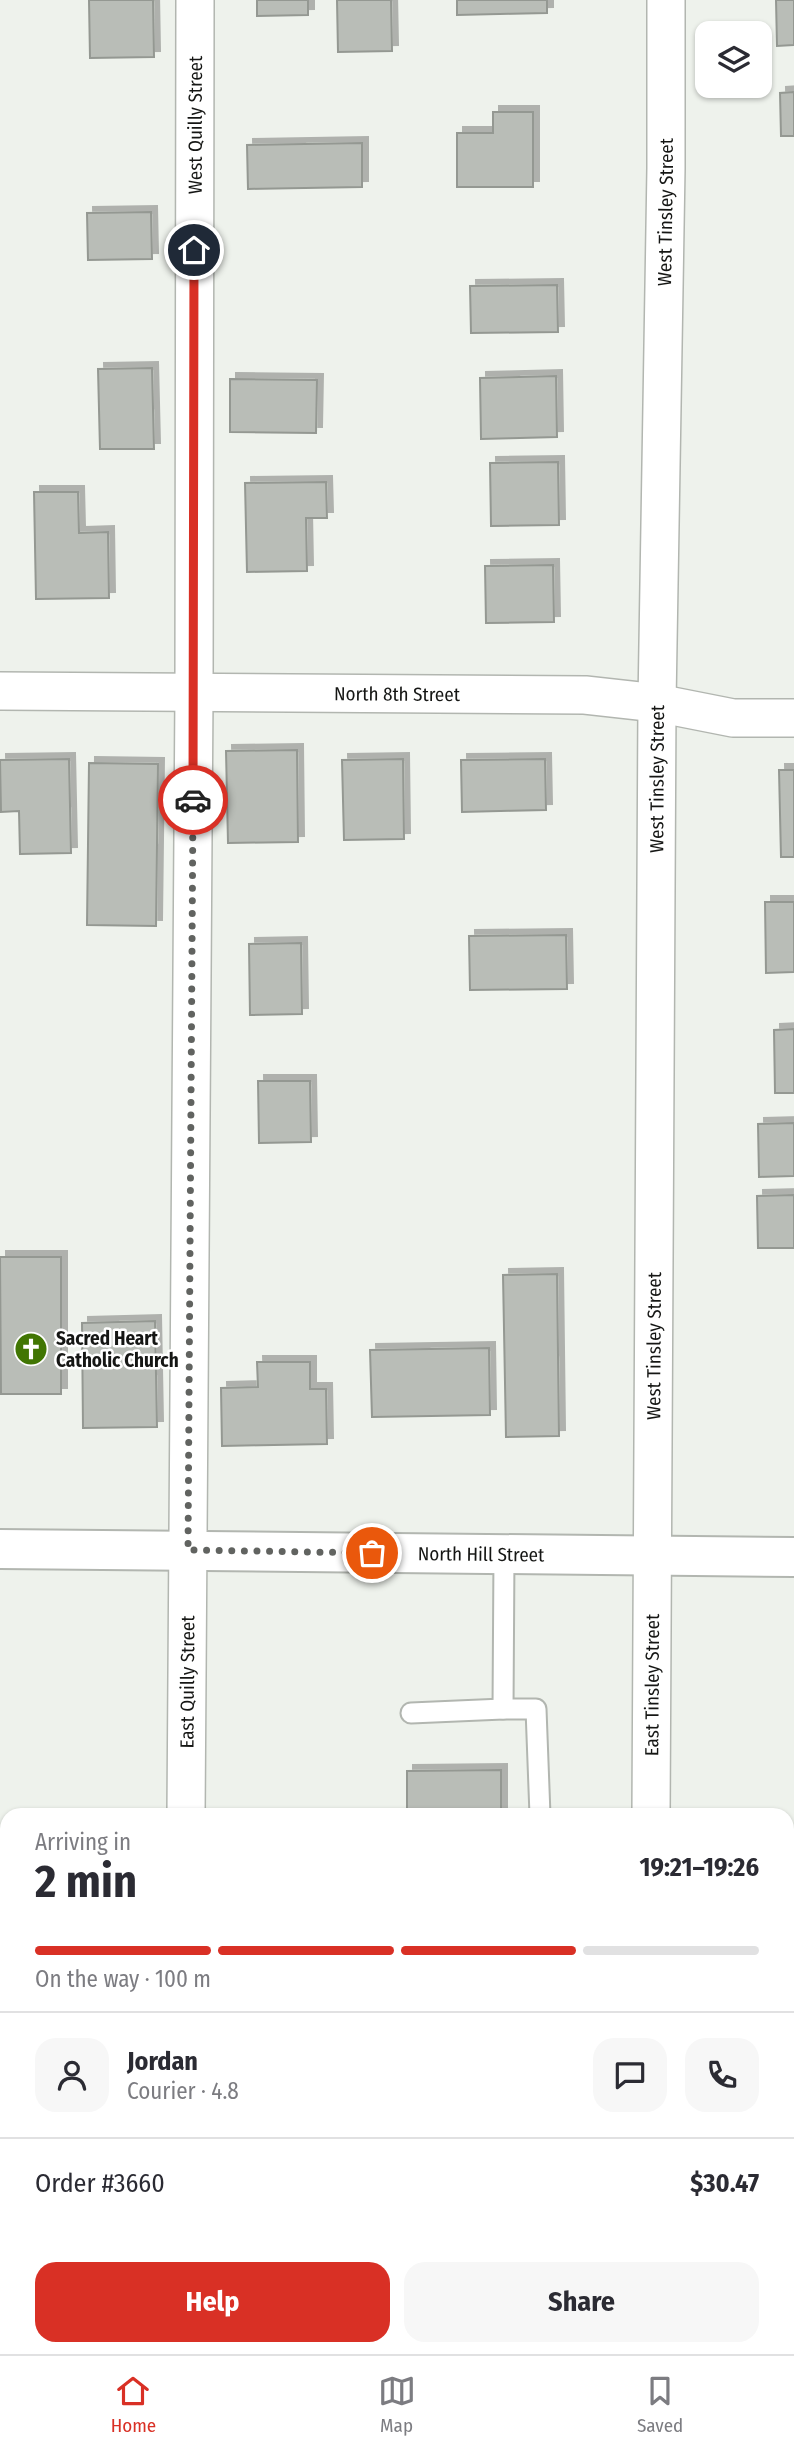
<!DOCTYPE html>
<html lang="en">
<head>
<meta charset="utf-8">
<style>
	:root { --surface:#fff; --page:#f7f7f7; --text:#2b2b33; --muted:#7c7c81; --line:#e1e1e2; --accent:#d93025 }
	body { margin:0; font-family:"Fira Sans Condensed",sans-serif; background:var(--page); color:var(--text); height:100vh; display:flex; flex-direction:column; font-size:26px; white-space:nowrap }
	* { box-sizing:border-box; margin:0 }
	p { font-size:23px; color:var(--muted) }
	.icon { flex:none; width:38px; height:38px; fill:none; stroke:currentColor; stroke-width:2; stroke-linecap:round; stroke-linejoin:round }
	.map { position:relative; flex:1; overflow:hidden }
	.sheet { position:absolute; left:0px; top:1808px; width:794px; height:548px; display:flex; flex-direction:column; background:var(--surface); border-radius:21px 21px 0 0; box-shadow:0 2px 5px #0004 }
	.sheet>* { flex:none }
	.fabs { position:absolute; left:695px; top:21px; display:grid; gap:14px }
	.fabs a { display:grid; place-items:center; width:77px; height:77px; border-radius:14px; background:var(--surface); box-shadow:0 2px 5px #0004; font-size:35px }
	.pin { position:absolute; display:grid; place-items:center; width:60px; height:60px; color:#fff; margin:-30px; border:4px solid #fff; border-radius:50%; box-shadow:0 2px 7px #0007 }
	.courier { position:absolute; display:grid; place-items:center; width:70px; height:70px; margin:-35px; border:5px solid #d93025; border-radius:50%; background:#fff; color:#222; box-shadow:0 2px 9px #0007 }
	.overview em { font-style:normal; font-weight:700 }
	.overview div { display:flex; flex-direction:column-reverse }
	.overview { display:flex; align-items:center; justify-content:space-between; height:119px; padding:0 35px }
	h1 { font-size:46px; font-weight:700; line-height:52px }
	.bar { display:grid; grid-template-columns:repeat(4,1fr); gap:10px 7px; align-content:center; height:84px; padding:0 35px }
	.bar i { height:9px; border-radius:5px; background:var(--line) }
	.bar .current { background:var(--accent) }
	.bar p { grid-column:span 4 }
	.line { display:flex; align-items:center; gap:18px; padding:0 35px; border-top:2px solid var(--line) }
	.line div { flex:1 }
	.round { display:grid; place-items:center; flex:none; width:74px; height:74px; border-radius:21px; background:var(--page) }
	.cta { display:flex; gap:14px; margin-top:auto; padding:14px 35px }
	.cta a { flex:1; height:80px; border-radius:21px; background:var(--accent); color:#fff; font-size:28px; font-weight:700; line-height:80px; text-align:center }
	.cta a+a { background:var(--page); color:var(--text) }
	.tab-bar { display:flex; justify-content:space-around; align-items:center; height:98px; border-top:2px solid var(--line); background:var(--surface); font-size:19px; color:var(--muted) }
	.tab-bar a { display:grid; justify-items:center; gap:4px }
	.tab-bar .current { color:var(--accent) }
	.map>svg:first-child { display:block }
</style>
</head>
<body>
<div class="map">
<svg width="794" height="2354" viewBox="0 0 794 2354">
	<defs>
		<filter id="shadow"><feDropShadow dx="6" dy="-6" stdDeviation="0" flood-color="#0004"/></filter>
	</defs>
	<rect width="100%" height="100%" fill="#eef2ec"/>
	<g fill="#b9bdb7" stroke="#949892" stroke-width="2" filter="url(#shadow)">
		<polygon points="89,0 153,0 154,57 90,58"/>
		<polygon points="257,0 308,0 308,15 257,16"/>
		<polygon points="337,0 391,0 392,51 338,52"/>
		<polygon points="457,0 547,0 547,13 457,15"/>
		<polygon points="776,0 794,0 794,45 777,46"/>
		<polygon points="794,92 794,136 781,136 780,93"/>
		<polygon points="493,112 533,112 533,187 457,187 457,133 493,133"/>
		<polygon points="362,143 362,187 248,189 247,145"/>
		<polygon points="151,212 152,259 88,260 87,213"/>
		<polygon points="557,285 558,332 471,333 470,286"/>
		<polygon points="152,368 154,449 100,449 98,369"/>
		<polygon points="556,376 557,437 481,439 480,378"/>
		<polygon points="230,379 317,380 316,433 230,432"/>
		<polygon points="558,462 559,525 491,526 490,463"/>
		<polygon points="326,482 327,518 306,518 307,571 247,572 245,483"/>
		<polygon points="34,492 78,492 79,533 108,532 109,598 36,599"/>
		<polygon points="553,565 554,622 486,623 485,566"/>
		<polygon points="297,750 298,842 228,843 226,751"/>
		<polygon points="69,759 71,853 20,854 19,811 1,812 0,760"/>
		<polygon points="403,759 404,839 344,840 342,760"/>
		<polygon points="545,759 546,810 462,812 461,760"/>
		<polygon points="89,763 158,764 156,926 87,925"/>
		<polygon points="779,770 794,770 794,857 781,857"/>
		<polygon points="765,902 794,902 794,972 766,973"/>
		<polygon points="566,935 567,989 470,990 469,936"/>
		<polygon points="301,943 302,1014 250,1015 249,944"/>
		<polygon points="794,1029 794,1093 775,1093 774,1030"/>
		<polygon points="258,1081 310,1081 311,1142 259,1143"/>
		<polygon points="794,1123 794,1176 759,1177 758,1124"/>
		<polygon points="794,1195 794,1248 758,1248 757,1196"/>
		<polygon points="0,1257 61,1257 61,1394 1,1394"/>
		<polygon points="557,1274 559,1436 506,1437 503,1275"/>
		<polygon points="155,1321 157,1427 83,1428 82,1323"/>
		<polygon points="489,1348 490,1415 372,1417 370,1350"/>
		<polygon points="257,1362 310,1362 310,1389 326,1389 327,1444 222,1446 221,1388 258,1387"/>
		<polygon points="501,1770 501,1815 407,1815 407,1771"/>
		<polygon points="788,1869 794,1869 794,1960 789,1960"/>
		<polygon points="788,2053 794,2053 794,2102 788,2103"/>
		<rect x="788" y="2123" width="6" height="52"/>
		<rect x="788" y="2215" width="6" height="51"/>
		<rect x="788" y="2290" width="6" height="52"/>
		<rect x="396" y="2348" width="164" height="4"/>
	</g>
	<g fill="none" stroke-linecap="round" stroke-linejoin="round">
		<defs>
			<g id="service">
				<polyline points="504,1554 503,1709 536,1709 540,1815"/>
				<polyline points="411,1713 503,1709"/>
			</g>
			<g id="minor">
				<path id="s1" d="M0,691l585,4 72,8 76,15h61"/>
				<path id="s2" d="M186,1815l8,-1121 1,-694"/>
				<path id="s3" d="M651,1815l6,-1112 9,-535v-168"/>
				<polyline points="182,2354 182,2348"/>
				<polyline points="646,2354 646,2348"/>
			</g>
			<g id="tertiary">
				<path id="s4" d="M0,1549l794,8"/>
			</g>
		</defs>
		<use href="#service" stroke="#b2b6b0" stroke-width="23"/>
		<use href="#minor" stroke="#b2b6b0" stroke-width="40"/>
		<use href="#tertiary" stroke="#b2b6b0" stroke-width="42"/>
		<use href="#service" stroke="#fff" stroke-width="19"/>
		<use href="#minor" stroke="#fff" stroke-width="37"/>
		<use href="#tertiary" stroke="#fff" stroke-width="38"/>
	</g>
	<g fill="none" stroke-linecap="round" stroke-linejoin="round">
		<polyline stroke="#616360" stroke-width="7" stroke-dasharray="0 12.6" points="193,800 188,1550 372,1553"/>
		<polyline stroke="#d93025" stroke-width="9" points="193,800 194,250"/>
	</g>
	<defs>
		<symbol id="church-disc" viewBox="-11 -11 22 22"><circle r="9.5" fill="#417603" stroke="#fff"/><path d="M-1.2-6h2.4v3.5h3.3v2.4h-3.3V6h-2.4V-.1h-3.3v-2.4h3.3Z" fill="#fff"/></symbol>
	</defs>
	<g fill-rule="evenodd">
		<use href="#church-disc" x="12" y="1330" width="38" height="38"/>
	</g>
	<g text-anchor="middle" stroke-width="5" stroke-linejoin="round" paint-order="stroke">
		<g font-size="19" fill="#151614" stroke="#fff">
			<text dy="7" stroke="none"><textPath href="#s2" startOffset="1690">West Quilly Street</textPath></text>
			<text dy="7" stroke="none"><textPath href="#s3" startOffset="1603">West Tinsley Street</textPath></text>
			<text dy="7" stroke="none"><textPath href="#s1" startOffset="397">North 8th Street</textPath></text>
			<text dy="7" stroke="none"><textPath href="#s3" startOffset="1036">West Tinsley Street</textPath></text>
			<text dy="7" stroke="none"><textPath href="#s3" startOffset="469">West Tinsley Street</textPath></text>
			<text dy="7" stroke="none"><textPath href="#s4" startOffset="481">North Hill Street</textPath></text>
			<text dy="7" stroke="none"><textPath href="#s2" startOffset="133">East Quilly Street</textPath></text>
			<text dy="7" stroke="none"><textPath href="#s3" startOffset="130">East Tinsley Street</textPath></text>
		</g>
		<g font-size="19" font-weight="bold" fill="#151614" stroke="#fff" text-anchor="start">
			<text x="56" y="1345">Sacred Heart<tspan x="56" dy="22">Catholic Church</tspan></text>
		</g>
	</g>
</svg>
<div class="fabs">
<a><svg class="icon" aria-label="layers" viewBox="0 0 24 24"><path d="M12 4l9 5-9 5-9-5zM3 14l9 5 9-5"/></svg></a>
</div>
<div class="pin" style="left:372px;top:1553px;background:#ea580c"><svg class="icon" aria-label="bag" viewBox="0 0 24 24"><path d="M5 8h14l-1 12H6zM9 8a3 3 0 0 1 6 0"/></svg></div>
<div class="pin" style="left:194px;top:250px;background:#1f2937"><svg class="icon" aria-label="home" viewBox="0 0 24 24"><path d="M3 11l9-7 9 7M6 9v11h12V9"/></svg></div>
<div class="courier" style="left:193px;top:800px"><svg class="icon" aria-label="car" viewBox="0 0 24 24"><path d="M5 17H2v-5l4-1 3-4h7l3 4 3 1v5h-3M9 17h6M6 11h13"/><circle cx="7" cy="17" r="2"/><circle cx="17" cy="17" r="2"/></svg></div>
<section class="sheet">
<div class="overview"><div><h1>2 min</h1><p>Arriving in</p></div><em>19:21–19:26</em></div>
<div class="bar"><i class="current"></i><i class="current"></i><i class="current"></i><i></i><p>On the way · 100 m</p></div>
<div class="line" style="height:126px"><a class="round"><svg class="icon" aria-label="person" viewBox="0 0 24 24"><circle cx="12" cy="8" r="4"/><path d="M4 21q1-7 8-7t8 7"/></svg></a><div><b>Jordan</b><p>Courier · 4.8</p></div><a class="round"><svg class="icon" aria-label="chat" viewBox="0 0 24 24"><path d="M4 5h16v11H9l-5 4z"/></svg></a><a class="round"><svg class="icon" aria-label="phone" viewBox="0 0 24 24"><path d="M5 4h4l2 5-3 2q2 4 5 5l2-3 5 2v4C11 20 4 13 5 4z"/></svg></a></div>
<div class="line" style="height:91px"><div>Order #3660</div><b>$30.47</b></div>
<div class="cta"><a>Help</a><a>Share</a></div>
</section>
</div>
<nav class="tab-bar">
<a class="current"><svg class="icon" aria-label="home" viewBox="0 0 24 24"><path d="M3 11l9-7 9 7M6 9v11h12V9"/></svg>Home</a>
<a><svg class="icon" aria-label="map" viewBox="0 0 24 24"><path d="M3 6l6-2 6 2 6-2v14l-6 2-6-2-6 2zM9 4v14M15 6v14"/></svg>Map</a>
<a><svg class="icon" aria-label="saved" viewBox="0 0 24 24"><path d="M7 4h10v16l-5-4-5 4z"/></svg>Saved</a>
</nav>
</body>
</html>
